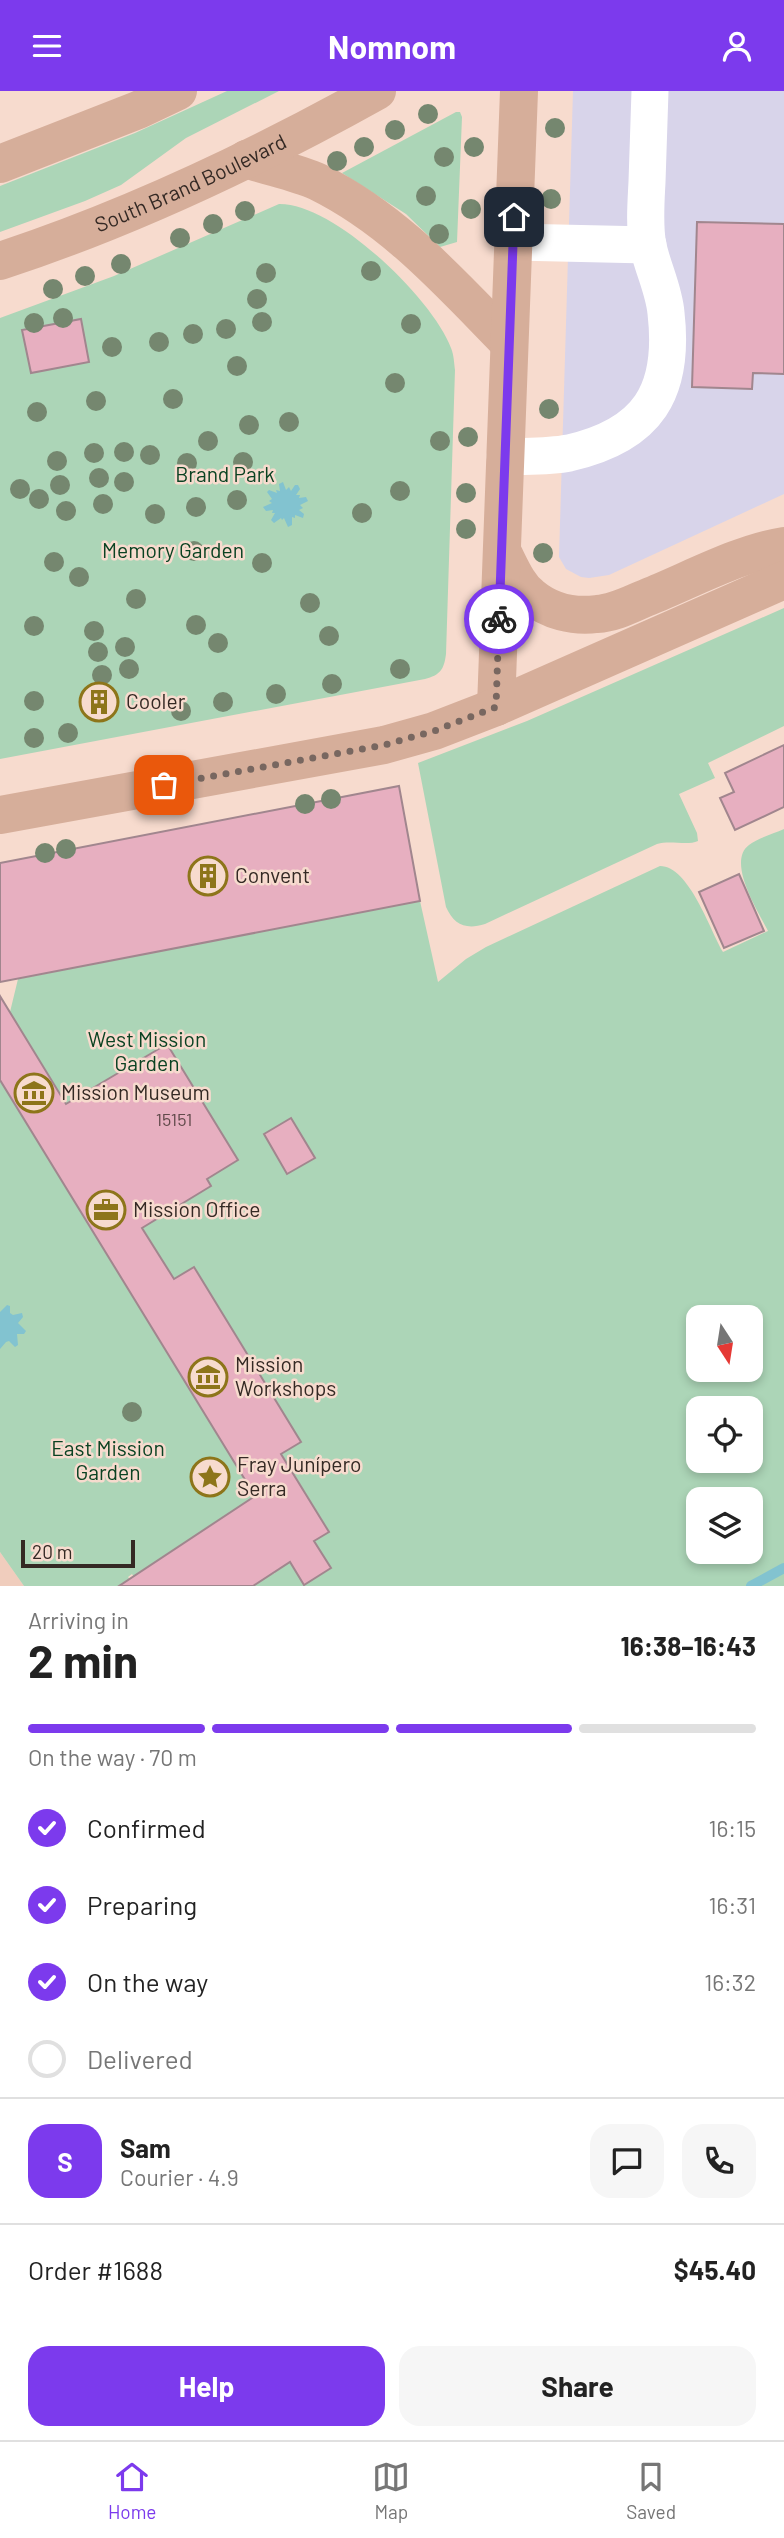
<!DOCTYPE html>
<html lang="en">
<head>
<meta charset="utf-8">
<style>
	:root { --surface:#fff; --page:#f6f6f6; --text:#222; --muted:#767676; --line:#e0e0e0; --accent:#7c3aed }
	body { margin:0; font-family:Barlow,sans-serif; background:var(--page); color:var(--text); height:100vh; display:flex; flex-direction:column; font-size:26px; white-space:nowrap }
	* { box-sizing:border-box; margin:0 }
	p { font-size:23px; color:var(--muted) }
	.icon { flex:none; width:38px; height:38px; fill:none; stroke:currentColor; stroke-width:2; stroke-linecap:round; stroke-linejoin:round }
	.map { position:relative; height:1495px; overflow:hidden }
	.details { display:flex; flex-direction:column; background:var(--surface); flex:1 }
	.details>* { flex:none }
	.needle { width:46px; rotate:168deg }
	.fabs { position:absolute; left:686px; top:1214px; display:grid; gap:14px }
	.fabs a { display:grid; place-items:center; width:77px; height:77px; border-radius:14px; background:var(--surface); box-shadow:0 4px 10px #0003; font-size:35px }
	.scale { position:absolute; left:21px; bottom:18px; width:114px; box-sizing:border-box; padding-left:7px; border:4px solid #342924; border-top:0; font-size:19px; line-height:24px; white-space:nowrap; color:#342924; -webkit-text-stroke:5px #f7dbce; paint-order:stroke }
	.pin { position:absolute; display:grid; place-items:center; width:60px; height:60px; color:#fff; margin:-30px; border-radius:14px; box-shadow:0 4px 10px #0006 }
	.courier { position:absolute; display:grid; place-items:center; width:70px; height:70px; margin:-35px; border:5px solid #7c3aed; border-radius:50%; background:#fff; color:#222; box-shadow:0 2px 9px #0007 }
	.head em { font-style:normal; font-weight:700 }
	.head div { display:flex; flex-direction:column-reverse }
	.head { display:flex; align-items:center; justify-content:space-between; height:119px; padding:0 28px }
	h1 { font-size:46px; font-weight:700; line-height:52px }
	.bar { display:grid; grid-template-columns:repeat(4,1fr); gap:10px 7px; align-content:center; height:84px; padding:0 28px }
	.bar i { height:9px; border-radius:5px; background:var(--line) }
	.bar .current { background:var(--accent) }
	.bar p { grid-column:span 4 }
	.line { display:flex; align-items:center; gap:18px; padding:0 28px; border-top:2px solid var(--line) }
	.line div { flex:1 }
	.round { display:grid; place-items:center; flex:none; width:74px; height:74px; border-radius:21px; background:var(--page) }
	ol { padding:0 28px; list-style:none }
	li { display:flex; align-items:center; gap:21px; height:77px }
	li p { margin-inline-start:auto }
	li .icon { padding:7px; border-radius:50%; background:var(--accent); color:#fff; stroke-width:4 }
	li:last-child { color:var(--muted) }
	li i { width:38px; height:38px; border:4px solid var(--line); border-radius:50% }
	.cta { display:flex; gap:14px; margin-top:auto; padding:14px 28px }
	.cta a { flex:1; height:80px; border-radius:21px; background:var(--accent); color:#fff; font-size:28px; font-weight:700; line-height:80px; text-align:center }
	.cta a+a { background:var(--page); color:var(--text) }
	header { display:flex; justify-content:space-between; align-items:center; height:91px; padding:0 28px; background:var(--accent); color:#fff; font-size:32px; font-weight:700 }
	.tabs { display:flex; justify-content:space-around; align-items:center; height:98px; border-top:2px solid var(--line); background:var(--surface); font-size:19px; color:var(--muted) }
	.tabs a { display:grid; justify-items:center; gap:4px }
	.tabs .current { color:var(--accent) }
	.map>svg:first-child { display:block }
</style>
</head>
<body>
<header><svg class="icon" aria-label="menu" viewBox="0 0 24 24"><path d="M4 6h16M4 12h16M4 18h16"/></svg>Nomnom<svg class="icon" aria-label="person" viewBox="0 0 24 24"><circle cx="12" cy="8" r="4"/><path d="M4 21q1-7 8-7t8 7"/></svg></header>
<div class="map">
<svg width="784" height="1495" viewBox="0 0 784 1495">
	<rect width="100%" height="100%" fill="#f7dbce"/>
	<polygon fill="#d8d4ea" points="573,0 784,0 784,403 609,484 589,487 581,486 566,478 559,466"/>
	<polygon fill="#f0cdbd" points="0,1461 24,1495 0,1495"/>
	<g fill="#acd5b7" fill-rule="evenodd">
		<polygon points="227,0 279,0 186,47 121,94 85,110 0,141 0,95 135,42"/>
		<polygon points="456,21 460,21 462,26 457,151 440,156 406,123 342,82"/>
		<path d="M279,113c55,-1 154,95 172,144 3,7 3,15 4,22l-9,284c-2,16 -6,21 -21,25l-425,80v-441l114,-42z"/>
		<path d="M784,517v118l-76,37 7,15 -36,16 18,39 1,8c-11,5 -27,-1 -41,3l-172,80c-19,6 -31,1 -39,-17l-28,-144 109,-42z"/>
		<path d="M784,738v757h-543l14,-1 12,-15 4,5 4,-2 -3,-6 15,-9 17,26 27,-16 -17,-27 15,-10 -319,-519 8,-33 402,-78 18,81 28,-23 20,-12 174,-81c29,0 50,64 63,86l45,-21c-9,-18 -42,-69 -19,-86 9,-7 24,-11 35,-16zM698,1227h53v52h-53zM698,1318h53v52h-53zM698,1409h53v52h-53z"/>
		<polygon points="0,989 260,1413 198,1443 186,1454 183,1452 180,1454 183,1460 136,1489 132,1483 128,1486 132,1491 126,1495 24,1495 0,1461"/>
	</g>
	<g fill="#82c3d0">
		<polygon points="283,391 286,399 289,396 291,400 295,394 298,394 300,398 296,404 300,404 299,407 306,406 308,410 300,414 303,417 299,419 304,423 303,427 295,424 295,427 292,426 292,434 288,436 284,427 282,429 281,427 274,432 271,429 275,422 272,422 273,419 266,420 263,416 272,412 269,410 272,408 267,401 269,399 277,402 276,399 280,400 279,393"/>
		<polygon points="7,1214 10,1215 10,1222 13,1224 22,1222 23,1226 18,1232 26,1240 24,1243 17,1243 18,1254 15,1256 9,1250 6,1251 0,1258 0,1221"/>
	</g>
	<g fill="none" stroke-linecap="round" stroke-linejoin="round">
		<polyline stroke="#82c3d0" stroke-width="10" points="751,1495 784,1477"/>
	</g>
	<g fill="#e7afc0" stroke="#a1868e" stroke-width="2">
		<polygon points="697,131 784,133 784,283 753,282 752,298 692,296"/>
		<polygon points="81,228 89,271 31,282 22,239"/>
		<polygon points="784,654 784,716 735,739 720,707 734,701 725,682"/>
		<polygon points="399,695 420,810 0,891 0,772"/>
		<polygon points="739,783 764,840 724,857 699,801"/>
		<polygon points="0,905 66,1013 167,953 238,1069 207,1088 211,1095 142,1137 174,1188 194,1176 301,1351 281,1363 329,1441 314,1450 331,1477 304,1494 290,1471 253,1495 119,1495 255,1405 0,989"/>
		<polygon points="291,1027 315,1067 287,1083 264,1043"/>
	</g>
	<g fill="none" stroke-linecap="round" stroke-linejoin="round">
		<g stroke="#fff" stroke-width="37">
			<polyline points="514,151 648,154"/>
			<path d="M505,366c21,-1 44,0 64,-4 79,-18 106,-61 97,-140 -2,-23 -13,-44 -18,-67 -4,-20 -2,-44 -1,-64 1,-30 2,-61 3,-91"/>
		</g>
		<g stroke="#d6ae9a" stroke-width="38">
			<path d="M246,68c23,8 50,13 72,23 77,38 132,101 191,161"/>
			<polyline points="0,73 138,19 178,0"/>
			<path id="s1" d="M0,170c131,-43 257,-103 377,-170"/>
			<path d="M502,460c8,15 15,34 29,45 18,15 42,21 66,18 18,-1 34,-10 51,-17 40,-16 94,-45 136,-51"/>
			<polyline points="496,616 519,0"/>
			<polyline points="0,724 384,654 434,640 496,616 784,489"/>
		</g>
	</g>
	<g fill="#75876f">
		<circle cx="428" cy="23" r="10"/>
		<circle cx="555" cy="37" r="10"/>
		<circle cx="395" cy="39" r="10"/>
		<circle cx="364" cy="56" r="10"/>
		<circle cx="474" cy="56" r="10"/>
		<circle cx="444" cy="66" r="10"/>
		<circle cx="337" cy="70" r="10"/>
		<circle cx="426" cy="105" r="10"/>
		<circle cx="551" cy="108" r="10"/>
		<circle cx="471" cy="118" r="10"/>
		<circle cx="245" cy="120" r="10"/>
		<circle cx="213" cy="133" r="10"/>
		<circle cx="439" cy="143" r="10"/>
		<circle cx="180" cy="147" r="10"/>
		<circle cx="121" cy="173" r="10"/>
		<circle cx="371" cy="180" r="10"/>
		<circle cx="266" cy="182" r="10"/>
		<circle cx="85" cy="185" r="10"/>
		<circle cx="53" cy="198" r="10"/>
		<circle cx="257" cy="208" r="10"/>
		<circle cx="63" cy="227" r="10"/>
		<circle cx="262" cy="231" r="10"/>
		<circle cx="34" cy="232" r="10"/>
		<circle cx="411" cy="233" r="10"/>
		<circle cx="226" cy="238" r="10"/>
		<circle cx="193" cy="243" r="10"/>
		<circle cx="159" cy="251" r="10"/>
		<circle cx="112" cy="256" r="10"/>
		<circle cx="237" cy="275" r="10"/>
		<circle cx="395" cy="292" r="10"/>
		<circle cx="173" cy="308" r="10"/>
		<circle cx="96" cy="310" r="10"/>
		<circle cx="549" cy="318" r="10"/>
		<circle cx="37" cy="321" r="10"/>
		<circle cx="289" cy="331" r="10"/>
		<circle cx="249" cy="334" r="10"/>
		<circle cx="468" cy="346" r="10"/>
		<circle cx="208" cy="350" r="10"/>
		<circle cx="440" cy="350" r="10"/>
		<circle cx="124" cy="361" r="10"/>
		<circle cx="94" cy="362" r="10"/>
		<circle cx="150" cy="364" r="10"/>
		<circle cx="57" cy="370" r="10"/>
		<circle cx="243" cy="371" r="10"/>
		<circle cx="187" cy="372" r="10"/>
		<circle cx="99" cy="387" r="10"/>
		<circle cx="124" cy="391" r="10"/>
		<circle cx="60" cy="394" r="10"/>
		<circle cx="20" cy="398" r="10"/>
		<circle cx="400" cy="400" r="10"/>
		<circle cx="466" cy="402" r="10"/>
		<circle cx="39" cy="408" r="10"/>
		<circle cx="237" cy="409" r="10"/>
		<circle cx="103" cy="413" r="10"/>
		<circle cx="196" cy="416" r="10"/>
		<circle cx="66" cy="420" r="10"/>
		<circle cx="362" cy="422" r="10"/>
		<circle cx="155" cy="423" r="10"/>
		<circle cx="466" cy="438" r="10"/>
		<circle cx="194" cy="460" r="10"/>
		<circle cx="543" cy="462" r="10"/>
		<circle cx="54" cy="471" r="10"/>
		<circle cx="262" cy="472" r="10"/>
		<circle cx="79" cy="486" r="10"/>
		<circle cx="136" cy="508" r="10"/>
		<circle cx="310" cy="512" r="10"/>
		<circle cx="196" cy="534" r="10"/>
		<circle cx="34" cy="535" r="10"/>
		<circle cx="94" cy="540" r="10"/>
		<circle cx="329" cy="545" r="10"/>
		<circle cx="218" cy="552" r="10"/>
		<circle cx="125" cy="556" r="10"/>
		<circle cx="98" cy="561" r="10"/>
		<circle cx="129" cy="578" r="10"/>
		<circle cx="400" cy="578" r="10"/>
		<circle cx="102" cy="584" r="10"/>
		<circle cx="332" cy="593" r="10"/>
		<circle cx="276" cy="603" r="10"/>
		<circle cx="34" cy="610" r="10"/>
		<circle cx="223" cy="611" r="10"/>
		<circle cx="181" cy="620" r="10"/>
		<circle cx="68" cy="642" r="10"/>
		<circle cx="34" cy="647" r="10"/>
		<circle cx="331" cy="708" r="10"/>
		<circle cx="305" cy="713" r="10"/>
		<circle cx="66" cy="758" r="10"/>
		<circle cx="45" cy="762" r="10"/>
		<circle cx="132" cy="1321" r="10"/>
	</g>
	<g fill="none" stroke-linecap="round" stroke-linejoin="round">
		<polyline stroke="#786760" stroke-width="7" stroke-dasharray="0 12.6" points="164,694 384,654 434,640 496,616 499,528"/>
		<polyline stroke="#7c3aed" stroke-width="9" points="499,528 514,126"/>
	</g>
	<defs>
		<symbol id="building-ring" viewBox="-11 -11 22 22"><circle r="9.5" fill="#f7dbce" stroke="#8d751a" stroke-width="1.5"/><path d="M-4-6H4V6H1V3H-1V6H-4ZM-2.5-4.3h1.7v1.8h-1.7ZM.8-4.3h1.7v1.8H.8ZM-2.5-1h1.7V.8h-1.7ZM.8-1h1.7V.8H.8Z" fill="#8d751a"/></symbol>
		<symbol id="museum-ring" viewBox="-11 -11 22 22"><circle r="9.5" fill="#f7dbce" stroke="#8d751a" stroke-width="1.5"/><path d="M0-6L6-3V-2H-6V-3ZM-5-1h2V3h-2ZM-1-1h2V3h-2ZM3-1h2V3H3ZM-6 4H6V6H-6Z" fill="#8d751a"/></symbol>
		<symbol id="office-ring" viewBox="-11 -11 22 22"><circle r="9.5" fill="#f7dbce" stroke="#8d751a" stroke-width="1.5"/><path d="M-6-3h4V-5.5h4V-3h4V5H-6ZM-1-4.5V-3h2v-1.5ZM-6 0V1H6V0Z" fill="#8d751a"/></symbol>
		<symbol id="sight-ring" viewBox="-11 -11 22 22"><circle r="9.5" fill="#f7dbce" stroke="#8d751a" stroke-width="1.5"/><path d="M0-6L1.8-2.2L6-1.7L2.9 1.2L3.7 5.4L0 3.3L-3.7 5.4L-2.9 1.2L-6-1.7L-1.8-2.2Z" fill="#8d751a"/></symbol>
	</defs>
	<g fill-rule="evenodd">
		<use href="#building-ring" x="77" y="589" width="44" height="44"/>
		<use href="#building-ring" x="186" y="763" width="44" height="44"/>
		<use href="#museum-ring" x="12" y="980" width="44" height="44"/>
		<use href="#office-ring" x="84" y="1097" width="44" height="44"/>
		<use href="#museum-ring" x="186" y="1264" width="44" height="44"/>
		<use href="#sight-ring" x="188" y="1364" width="44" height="44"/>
	</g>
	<g text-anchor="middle" stroke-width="5" stroke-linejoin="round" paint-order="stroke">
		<g font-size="18" fill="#614a4b">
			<text x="174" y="1035">15151</text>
		</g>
		<g font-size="21" fill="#342924" stroke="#f7dbce">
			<text dy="7" stroke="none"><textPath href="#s1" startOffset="206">South Brand Boulevard</textPath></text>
		</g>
		<g font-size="21" fill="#0a4222" stroke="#f7dbce">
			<text x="225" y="391">Brand Park</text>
			<text x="173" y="467">Memory Garden</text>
			<text x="147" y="956">West Mission<tspan x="147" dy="24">Garden</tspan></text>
			<text x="108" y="1365">East Mission<tspan x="108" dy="24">Garden</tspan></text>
		</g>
		<g font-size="21" fill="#342924" stroke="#f7dbce" text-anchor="start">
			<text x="126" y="618">Cooler</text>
			<text x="235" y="792">Convent</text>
			<text x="61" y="1009">Mission Museum</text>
			<text x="133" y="1126">Mission Office</text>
			<text x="235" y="1281">Mission<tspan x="235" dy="24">Workshops</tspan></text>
			<text x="237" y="1381">Fray Junípero<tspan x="237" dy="24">Serra</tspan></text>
		</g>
	</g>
</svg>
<div class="fabs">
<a><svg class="needle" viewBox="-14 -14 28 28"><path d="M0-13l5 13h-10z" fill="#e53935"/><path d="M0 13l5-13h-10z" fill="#767676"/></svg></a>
<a><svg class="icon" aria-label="locate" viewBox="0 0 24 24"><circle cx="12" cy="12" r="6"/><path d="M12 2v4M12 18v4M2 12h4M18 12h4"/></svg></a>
<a><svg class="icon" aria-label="layers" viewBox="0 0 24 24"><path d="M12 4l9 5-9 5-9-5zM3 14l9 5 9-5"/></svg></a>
</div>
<div class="scale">20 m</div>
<div class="pin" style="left:164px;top:694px;background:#ea580c"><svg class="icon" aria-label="bag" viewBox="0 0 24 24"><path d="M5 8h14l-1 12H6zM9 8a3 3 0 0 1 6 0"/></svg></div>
<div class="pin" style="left:514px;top:126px;background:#1f2937"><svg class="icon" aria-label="home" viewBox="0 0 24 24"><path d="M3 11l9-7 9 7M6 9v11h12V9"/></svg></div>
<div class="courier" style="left:499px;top:528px"><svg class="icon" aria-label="bike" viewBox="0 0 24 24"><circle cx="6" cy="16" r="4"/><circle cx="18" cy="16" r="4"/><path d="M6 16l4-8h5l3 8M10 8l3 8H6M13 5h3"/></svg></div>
</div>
<section class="details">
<div class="head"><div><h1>2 min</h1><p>Arriving in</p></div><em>16:38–16:43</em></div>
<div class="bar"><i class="current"></i><i class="current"></i><i class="current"></i><i></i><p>On the way · 70 m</p></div>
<ol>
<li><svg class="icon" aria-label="check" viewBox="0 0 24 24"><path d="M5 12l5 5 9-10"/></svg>Confirmed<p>16:15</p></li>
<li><svg class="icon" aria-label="check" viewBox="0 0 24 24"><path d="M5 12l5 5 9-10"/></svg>Preparing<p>16:31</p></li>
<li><svg class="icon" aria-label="check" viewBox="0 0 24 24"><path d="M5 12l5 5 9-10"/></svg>On the way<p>16:32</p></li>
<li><i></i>Delivered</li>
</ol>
<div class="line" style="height:126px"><b class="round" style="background:var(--accent);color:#fff">S</b><div><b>Sam</b><p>Courier · 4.9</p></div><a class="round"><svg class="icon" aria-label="chat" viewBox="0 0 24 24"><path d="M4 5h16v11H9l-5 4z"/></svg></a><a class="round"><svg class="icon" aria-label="phone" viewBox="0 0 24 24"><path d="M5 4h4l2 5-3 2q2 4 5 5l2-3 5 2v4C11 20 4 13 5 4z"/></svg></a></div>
<div class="line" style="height:91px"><div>Order #1688</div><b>$45.40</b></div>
<div class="cta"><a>Help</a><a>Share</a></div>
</section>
<nav class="tabs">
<a class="current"><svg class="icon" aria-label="home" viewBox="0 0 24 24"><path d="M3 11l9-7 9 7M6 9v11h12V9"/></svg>Home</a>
<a><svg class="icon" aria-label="map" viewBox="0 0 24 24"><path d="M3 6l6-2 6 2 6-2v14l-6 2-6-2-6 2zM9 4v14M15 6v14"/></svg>Map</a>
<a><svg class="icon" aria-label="saved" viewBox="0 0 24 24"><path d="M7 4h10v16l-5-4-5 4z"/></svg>Saved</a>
</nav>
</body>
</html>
